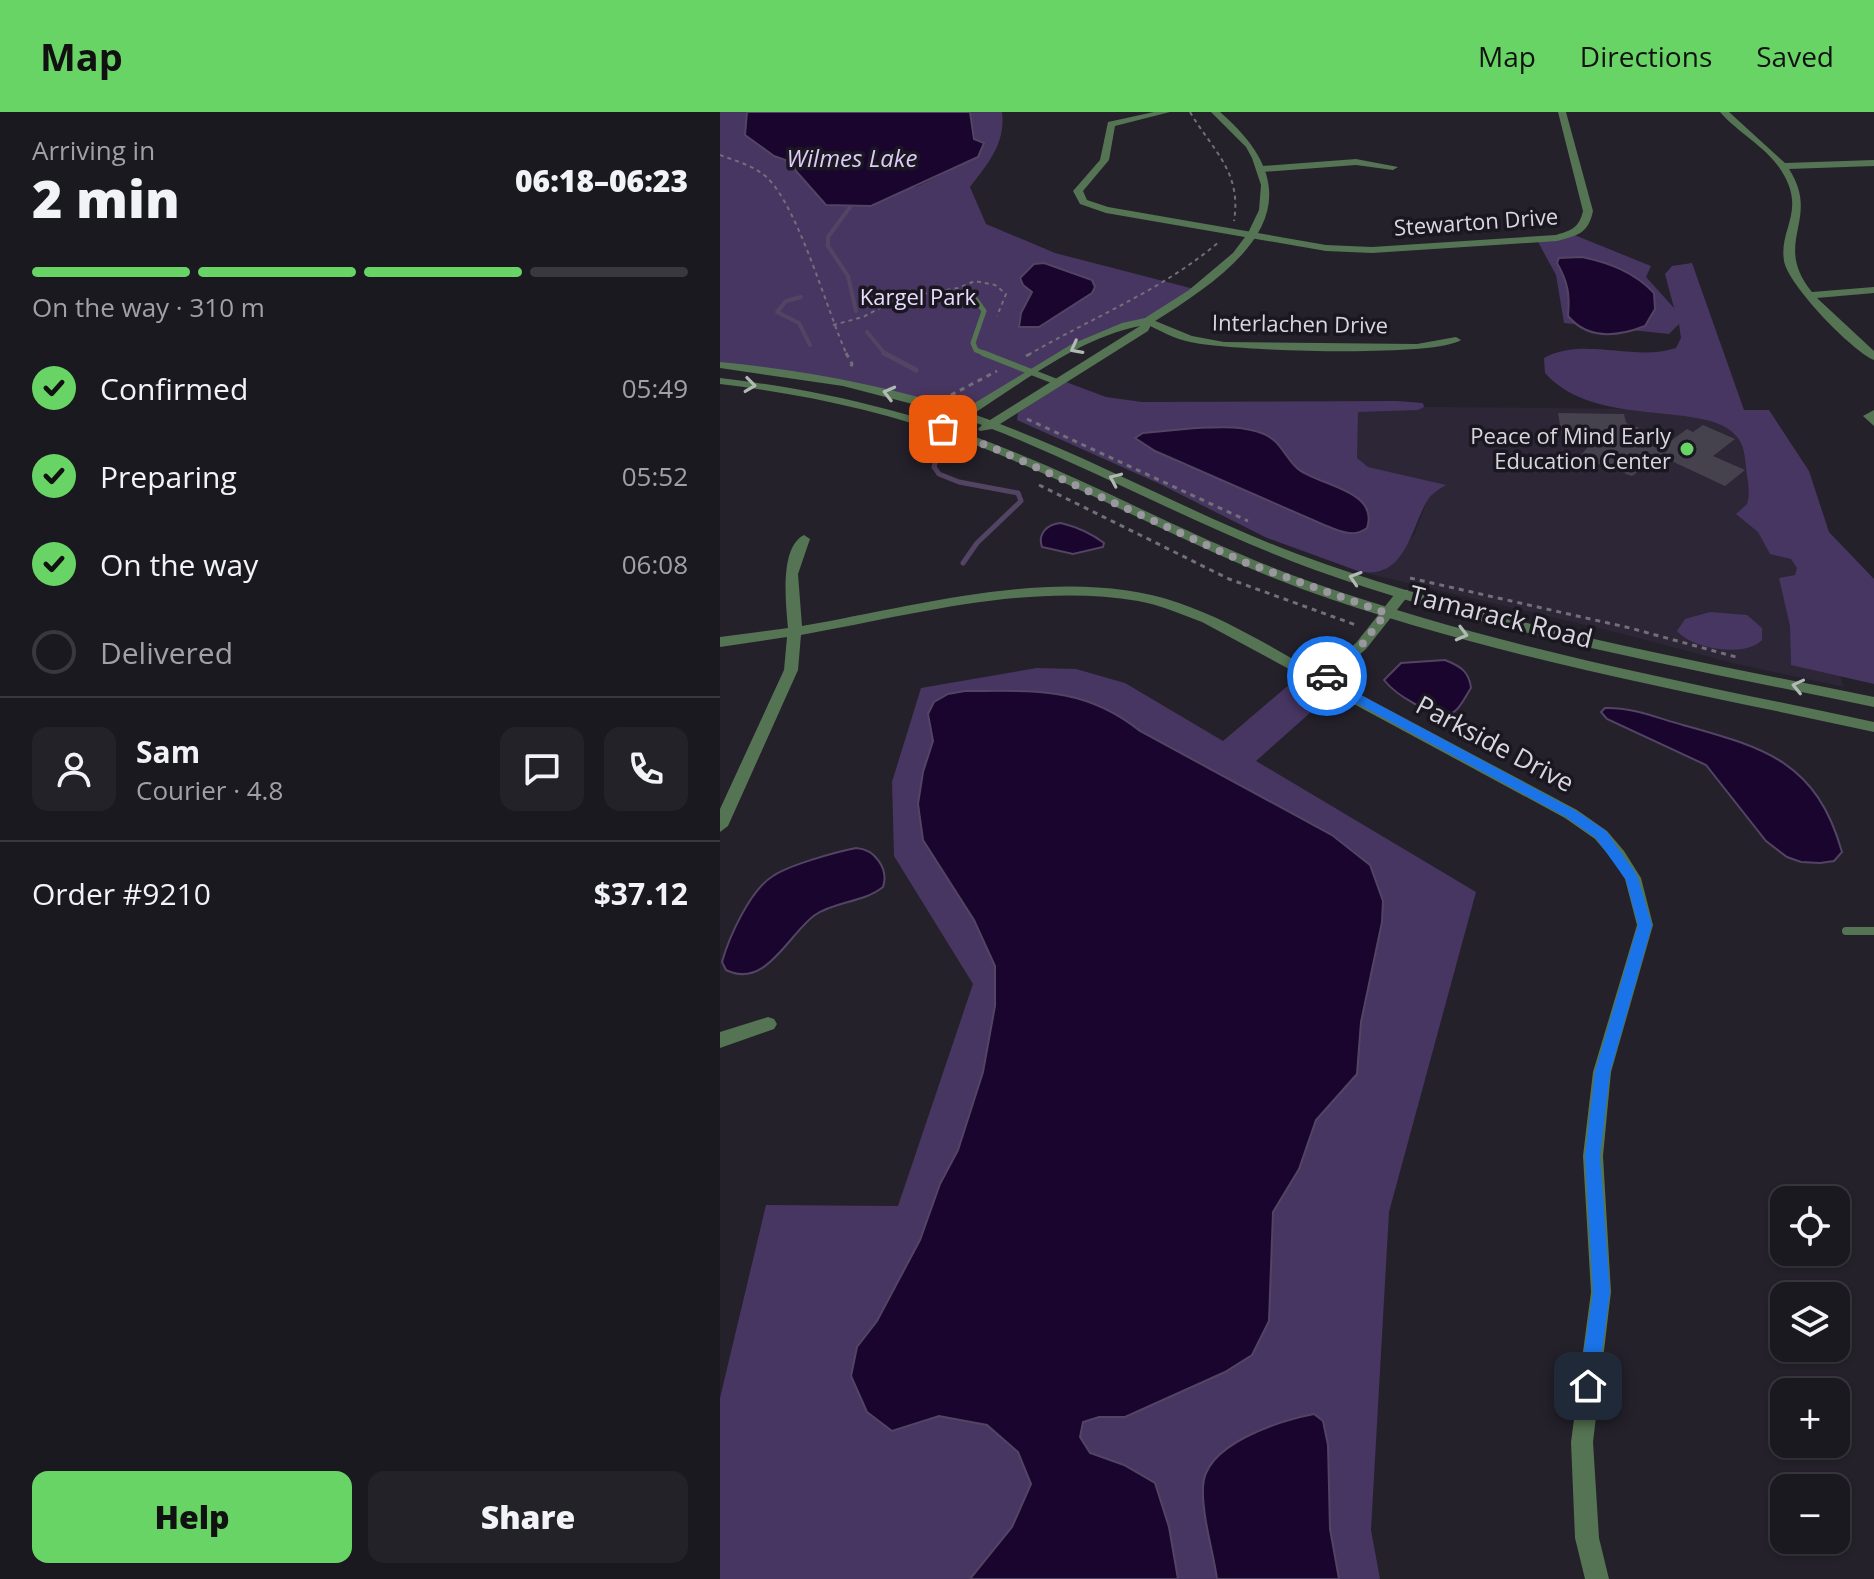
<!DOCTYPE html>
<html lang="en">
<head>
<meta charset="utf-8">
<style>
	:root { --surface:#1b1920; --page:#242229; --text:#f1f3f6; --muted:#a0a0a5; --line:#39383e; --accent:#68d465 }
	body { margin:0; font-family:"Open Sans",sans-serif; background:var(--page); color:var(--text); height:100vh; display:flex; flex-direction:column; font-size:30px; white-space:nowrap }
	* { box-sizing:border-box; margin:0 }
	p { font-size:26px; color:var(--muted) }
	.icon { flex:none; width:44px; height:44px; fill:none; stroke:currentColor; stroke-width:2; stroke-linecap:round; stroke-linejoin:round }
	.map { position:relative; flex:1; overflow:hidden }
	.drawer { display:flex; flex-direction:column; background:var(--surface); width:720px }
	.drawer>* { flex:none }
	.tools { position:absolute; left:1050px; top:1074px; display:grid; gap:16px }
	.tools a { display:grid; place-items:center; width:80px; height:80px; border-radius:16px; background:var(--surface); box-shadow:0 2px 6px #0004,0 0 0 2px var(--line); font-size:40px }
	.pin { position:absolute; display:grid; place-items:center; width:68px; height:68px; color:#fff; margin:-34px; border-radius:16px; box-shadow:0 4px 12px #0006 }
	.courier { position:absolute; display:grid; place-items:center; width:80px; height:80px; margin:-40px; border:6px solid #1a73e8; border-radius:50%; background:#fff; color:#222; box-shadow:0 2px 10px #0007 }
	.summary em { font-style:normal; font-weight:800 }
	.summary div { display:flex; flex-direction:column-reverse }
	.summary { display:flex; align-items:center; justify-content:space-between; height:136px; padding:0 32px }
	h1 { font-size:52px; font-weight:800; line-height:60px }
	.bar { display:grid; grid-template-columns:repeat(4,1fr); gap:12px 8px; align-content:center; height:96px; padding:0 32px }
	.bar i { height:10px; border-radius:6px; background:var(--line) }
	.bar .selected { background:var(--accent) }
	.bar p { grid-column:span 4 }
	.line { display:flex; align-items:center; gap:20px; padding:0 32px; border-top:2px solid var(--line) }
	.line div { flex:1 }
	.round { display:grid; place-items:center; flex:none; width:84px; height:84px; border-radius:16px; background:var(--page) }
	ol { padding:0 32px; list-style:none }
	li { display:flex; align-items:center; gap:24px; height:88px }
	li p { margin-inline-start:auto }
	li .icon { padding:8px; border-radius:50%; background:var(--accent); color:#111; stroke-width:4 }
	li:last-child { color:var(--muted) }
	li i { width:44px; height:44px; border:4px solid var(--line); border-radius:50% }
	.cta { display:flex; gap:16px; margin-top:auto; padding:16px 32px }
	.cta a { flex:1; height:92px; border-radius:16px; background:var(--accent); color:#111; font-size:32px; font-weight:800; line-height:92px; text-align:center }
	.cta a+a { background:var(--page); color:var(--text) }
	header { display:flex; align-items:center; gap:48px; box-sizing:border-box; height:112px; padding:0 40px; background:var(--accent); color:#111 }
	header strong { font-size:38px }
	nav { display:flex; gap:44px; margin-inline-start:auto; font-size:28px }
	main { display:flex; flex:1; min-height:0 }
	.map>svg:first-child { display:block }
</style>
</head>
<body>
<header>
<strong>Map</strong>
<nav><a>Map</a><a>Directions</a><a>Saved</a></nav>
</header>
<main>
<section class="drawer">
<div class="summary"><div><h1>2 min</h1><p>Arriving in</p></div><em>06:18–06:23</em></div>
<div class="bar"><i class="selected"></i><i class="selected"></i><i class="selected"></i><i></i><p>On the way · 310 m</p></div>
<ol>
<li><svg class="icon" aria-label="check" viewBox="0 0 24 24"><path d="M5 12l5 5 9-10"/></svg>Confirmed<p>05:49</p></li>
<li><svg class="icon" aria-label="check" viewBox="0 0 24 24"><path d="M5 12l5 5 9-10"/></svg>Preparing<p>05:52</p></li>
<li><svg class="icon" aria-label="check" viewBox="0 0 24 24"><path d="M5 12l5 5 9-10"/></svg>On the way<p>06:08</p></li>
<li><i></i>Delivered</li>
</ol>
<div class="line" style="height:144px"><a class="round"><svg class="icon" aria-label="person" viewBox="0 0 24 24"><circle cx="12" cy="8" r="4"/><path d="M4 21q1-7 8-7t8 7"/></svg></a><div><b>Sam</b><p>Courier · 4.8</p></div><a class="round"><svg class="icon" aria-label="chat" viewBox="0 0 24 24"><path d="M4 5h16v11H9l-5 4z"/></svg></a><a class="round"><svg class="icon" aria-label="phone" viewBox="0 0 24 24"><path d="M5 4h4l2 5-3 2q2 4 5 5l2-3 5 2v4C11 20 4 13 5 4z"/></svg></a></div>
<div class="line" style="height:104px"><div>Order #9210</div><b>$37.12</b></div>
<div class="cta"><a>Help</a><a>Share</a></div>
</section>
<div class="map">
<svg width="1154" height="1467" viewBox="0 0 1154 1467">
	<rect width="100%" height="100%" fill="#24212b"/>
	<polygon fill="#2c2636" points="621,294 1024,298 1124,575 1012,551 907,523 641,460 663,459 677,446 695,421 707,388 622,357"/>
	<g fill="#473661">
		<path d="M0,0h27l-2,23 29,21 20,7 3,8 15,14 104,2 62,-30 -8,-45h32c4,31 -14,52 -32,75l16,37 69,29 143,37 -50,31 -19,2 -47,22 -118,70 -107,-30 -137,-20z"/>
		<path d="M852,122l79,32 -5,11 28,31 -9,-34 7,-8 20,-3 52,147h25l40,61 20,61 45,47v105l-83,-19 -1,-39 -11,-48 16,-3 2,-7 -6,-9 -21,-5 -12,-22 -22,-18 11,-10c4,-13 0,-25 -1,-37 -1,-10 -2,-21 -8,-29 -29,-40 -142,-7 -193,-65l-1,-15c39,-22 90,4 132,-10l5,-10 -2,-14 -10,10 -105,-11 -8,-48 -19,-35z"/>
		<path d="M346,270l40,15 36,5 255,-1 26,2 1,4 -6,3 -60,2 -1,46 11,9 78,18c-7,4 -15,9 -19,16 -16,27 -22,81 -69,70l-91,-33 -107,-54 -143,-64 1,-7z"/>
		<path d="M990,500l37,3 15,13v12c-17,18 -70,9 -85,-9l8,-12z"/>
		<polygon points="317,556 356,557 405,571 503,629 577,566 609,584 536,649 756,780 669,1100 651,1418 660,1467 0,1467 0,1286 46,1093 178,1094 253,872 174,744 172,670 201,576"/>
	</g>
	<g fill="#19052e" stroke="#534463" stroke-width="2">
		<polygon points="27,0 250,0 254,27 264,31 258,45 151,94 106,93 76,59 74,51 54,44 25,23"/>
		<path d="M862,145c28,6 52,15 72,36l1,16 -10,17c-28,11 -57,14 -77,-10 2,-21 0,-34 -11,-53l2,-5z"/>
		<polygon points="324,151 372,168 375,175 372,181 319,215 299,215 301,201 312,180 303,173 300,166 314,152"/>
		<path d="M476,316c22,-1 47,-3 68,6 17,7 21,24 34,35 19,16 82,21 69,59 -14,11 -30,2 -45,-4l-167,-73 -20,-13 8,-5z"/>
		<path d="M341,411c16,4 30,10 43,20l-1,4 -30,7 -31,-7c-5,-14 6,-23 19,-24z"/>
		<path d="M725,548c15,6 24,11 26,28 -5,7 -11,22 -19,25 -19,6 -57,-19 -68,-33l17,-17z"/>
		<path d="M245,579c68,0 119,-5 175,40l192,104 38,30 13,36 -1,21 -21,100 -4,52 -41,46 -17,49 -26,43 -4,109 -17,34 -27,17 -100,45h-26l-16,5 -3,15 10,16 34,12 31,18 14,44 9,52h-208l42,-52 19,-43 -13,-32 -31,-27 -48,-9 -47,15 -25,-19 -16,-36 6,-29 20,-26 43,-81 20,-56 18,-34 25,-78 12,-66v-40l-21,-46 -51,-80 -5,-36 5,-32 10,-31 -5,-27 6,-12 14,-8z"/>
		<path d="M885,596c27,-1 52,10 78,17 82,23 133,36 159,127l-8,9 -14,2 -19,-1 -14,-5 -21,-16 -60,-76 -99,-46 -6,-7z"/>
		<path d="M136,736c19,1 33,21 27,39 -20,16 -48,14 -68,28 -26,18 -49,75 -89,55l-4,-8c7,-25 28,-72 51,-86 16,-11 63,-24 83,-28z"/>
		<path d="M594,1302l9,7 5,24 2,84 9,50h-122c-4,-29 -15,-62 -14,-92 1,-43 76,-66 111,-73z"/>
	</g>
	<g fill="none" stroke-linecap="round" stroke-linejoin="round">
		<g stroke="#534463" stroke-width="4">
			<polyline points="130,95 108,125 108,134 128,164 136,199"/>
			<polyline points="81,185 66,189 57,200 79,211 90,233"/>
			<polyline points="147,220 166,243"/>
		</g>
		<g stroke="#534463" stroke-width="5">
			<polyline points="164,241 196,258"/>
			<polyline points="218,341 214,355 219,362 239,370 298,381 301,389 257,431 243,451"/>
		</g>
	</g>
	<polygon fill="#46424d" points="838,301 904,302 906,311 952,328 967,317 973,320 983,313 1015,327 993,344 1025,358 1005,374 945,346 937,346 912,364 859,345 877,325 842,325"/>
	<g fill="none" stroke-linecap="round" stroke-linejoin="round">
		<g stroke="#716f77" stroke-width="2" stroke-dasharray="4 4" stroke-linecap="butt">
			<path d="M470,0c23,39 52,60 44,109"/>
			<path d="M0,43c13,5 28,9 40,17 35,21 67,140 87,183"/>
			<polyline points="113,213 143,205 179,186 238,176 255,169 275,173 286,182 277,204"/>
			<path d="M308,243c65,-38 135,-65 192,-114"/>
		</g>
		<g stroke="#716f77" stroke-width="3" stroke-dasharray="5 5" stroke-linecap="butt">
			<polyline points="126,241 132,252 129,258"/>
			<polyline points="306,244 312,241"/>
			<polyline points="231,283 277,259"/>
			<polyline points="307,307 528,409"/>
			<polyline points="319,373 509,467 636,513"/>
			<polyline points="690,466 910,516 1016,545"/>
		</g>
		<polyline stroke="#557453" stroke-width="5" points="254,185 264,199 253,231 256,238 268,243"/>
		<polyline stroke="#557453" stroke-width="6" points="263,241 337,270"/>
		<polyline stroke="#557453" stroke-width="8" points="1126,819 1154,819"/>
		<g fill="#557453" fill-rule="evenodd">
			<path d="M434,0h16l-55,14 -6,34 -26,31 4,9 21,7 218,38 46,2 184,-12c16,-5 23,-7 27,-24l-25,-99h8l27,99c-5,23 -15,24 -36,30l-185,12 -46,-2 -220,-38 -26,-9 -7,-13 27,-31 8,-38z"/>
			<path d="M1000,0h9l56,51 89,-3v6l-85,3c33,51 -18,73 23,123l62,-5v6l-57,5 57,53v9c-22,-9 -86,-75 -90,-99 -5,-31 20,-48 1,-84 -14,-28 -45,-42 -65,-65z"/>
			<polygon points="636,47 678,55 673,58 636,53 542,60 537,57 542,54"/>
			<path d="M428,206l44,18 32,6 193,2 39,-7 5,3c-27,18 -232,11 -271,2 -16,-3 -31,-12 -46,-19l-1,-2z"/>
			<polygon points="1154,298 1154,314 1143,304"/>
			<path d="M84,423l6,4 -12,35 4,52c117,-20 261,-63 377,-23 50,17 95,46 141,71l36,-31 42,-53h10v6l-42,53 -35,30 246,131 30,21 17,20 17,27 12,47 -42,147 -8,84 8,136 -18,150 6,96 10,41h-24l-10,-41 -4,-96 20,-150 -8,-136 10,-84 44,-147 -12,-46 -13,-20 -17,-20 -30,-21 -363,-196c-21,-8 -42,-17 -64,-21 -109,-19 -230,15 -337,34l-3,35 -70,156 -8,6v-23l64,-139 3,-33 -67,10v-10l68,-9c-2,-23 -9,-81 16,-93z"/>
			<polygon points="48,905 54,907 57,912 54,917 0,936 0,920"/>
		</g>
		<g fill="#557453" fill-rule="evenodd">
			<path d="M491,0h9c107,92 19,157 -68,211l-4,8 -148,93c112,42 215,103 328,141 177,61 362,95 546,132v10c-187,-39 -378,-72 -559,-137 -106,-39 -206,-93 -310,-136l-13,-5 -12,2 -2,-2 4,-4 -17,-6 -10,1v-5l-112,-29 -123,-18v-6c83,8 164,23 243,48l109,-66 50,-21 23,-5 44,-28 44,-37 15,-20 11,-23 2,-25 -9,-27 -6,-11zM420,214l-150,94 -17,-6c52,-33 106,-76 167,-88z"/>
			<path d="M0,266c102,12 199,35 294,74 101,41 197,95 300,131 182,64 372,99 560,139v10c-191,-42 -387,-76 -572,-143 -116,-43 -224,-106 -340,-149 -78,-29 -159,-46 -242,-56z"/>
		</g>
	</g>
	<defs><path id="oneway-chevron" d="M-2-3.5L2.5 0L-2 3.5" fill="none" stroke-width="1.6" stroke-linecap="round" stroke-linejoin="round" transform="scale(2)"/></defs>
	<g stroke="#b1b9b4">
		<use href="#oneway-chevron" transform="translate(356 236) rotate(152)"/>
		<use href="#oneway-chevron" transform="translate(30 273) rotate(7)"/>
		<use href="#oneway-chevron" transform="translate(169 281) rotate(-166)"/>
		<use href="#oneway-chevron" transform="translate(395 367) rotate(-156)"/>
		<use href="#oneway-chevron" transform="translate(635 466) rotate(-162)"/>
		<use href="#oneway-chevron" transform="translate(742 522) rotate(15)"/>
		<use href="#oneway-chevron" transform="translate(1078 574) rotate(-167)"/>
	</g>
	<polygon fill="#1a73e8" points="603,561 611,561 611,567 856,699 886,719 917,763 932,813 890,960 880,1044 890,1180 877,1274 874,1281 868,1283 862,1281 859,1274 873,1180 865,1044 875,960 918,813 906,768 876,726 846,705 598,570 597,567"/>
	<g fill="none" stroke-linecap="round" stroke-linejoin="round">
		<polyline stroke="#9a979f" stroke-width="8" stroke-dasharray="0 14.4" points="223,317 276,337 524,450 666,501 641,534 607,564"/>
	</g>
	<circle fill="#68d465" stroke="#1b1721" stroke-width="3" cx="967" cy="337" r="8"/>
	<g text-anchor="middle" stroke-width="7" stroke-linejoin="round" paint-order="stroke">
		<g font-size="22" fill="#d9d7de" stroke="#1b1721">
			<text transform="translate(756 110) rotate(-4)" y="8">Stewarton Drive</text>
			<text transform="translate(580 212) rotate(1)" y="8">Interlachen Drive</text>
		</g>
		<g font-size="22" fill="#e8ddfc" stroke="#1b1721">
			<text x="198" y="193">Kargel Park</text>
		</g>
		<g font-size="22" fill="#d9d7de" stroke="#1b1721" text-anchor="end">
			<text x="951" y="332">Peace of Mind Early<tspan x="951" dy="25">Education Center</tspan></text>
		</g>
		<g font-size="24" font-style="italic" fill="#dccbf9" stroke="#1b1721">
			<text x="132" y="55">Wilmes Lake</text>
		</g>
		<g font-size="26" fill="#d9d7de" stroke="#1b1721">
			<text transform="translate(781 505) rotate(14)" y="9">Tamarack Road</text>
			<text transform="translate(775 632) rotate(28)" y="9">Parkside Drive</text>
		</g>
	</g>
</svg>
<div class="tools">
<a><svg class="icon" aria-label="locate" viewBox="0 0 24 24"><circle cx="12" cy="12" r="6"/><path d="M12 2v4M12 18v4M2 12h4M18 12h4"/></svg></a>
<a><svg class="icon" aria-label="layers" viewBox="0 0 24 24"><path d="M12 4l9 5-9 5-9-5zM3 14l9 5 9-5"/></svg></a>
<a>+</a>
<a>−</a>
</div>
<div class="pin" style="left:223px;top:317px;background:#ea580c"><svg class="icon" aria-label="bag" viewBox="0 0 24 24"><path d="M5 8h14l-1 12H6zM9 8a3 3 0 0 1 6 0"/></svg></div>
<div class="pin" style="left:868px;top:1274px;background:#1f2937"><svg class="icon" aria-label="home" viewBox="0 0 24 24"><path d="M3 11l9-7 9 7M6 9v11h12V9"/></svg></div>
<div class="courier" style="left:607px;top:564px"><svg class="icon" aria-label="car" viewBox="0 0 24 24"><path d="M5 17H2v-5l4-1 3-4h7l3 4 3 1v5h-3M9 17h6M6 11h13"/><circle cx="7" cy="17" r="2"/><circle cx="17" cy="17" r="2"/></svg></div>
</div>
</main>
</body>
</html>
